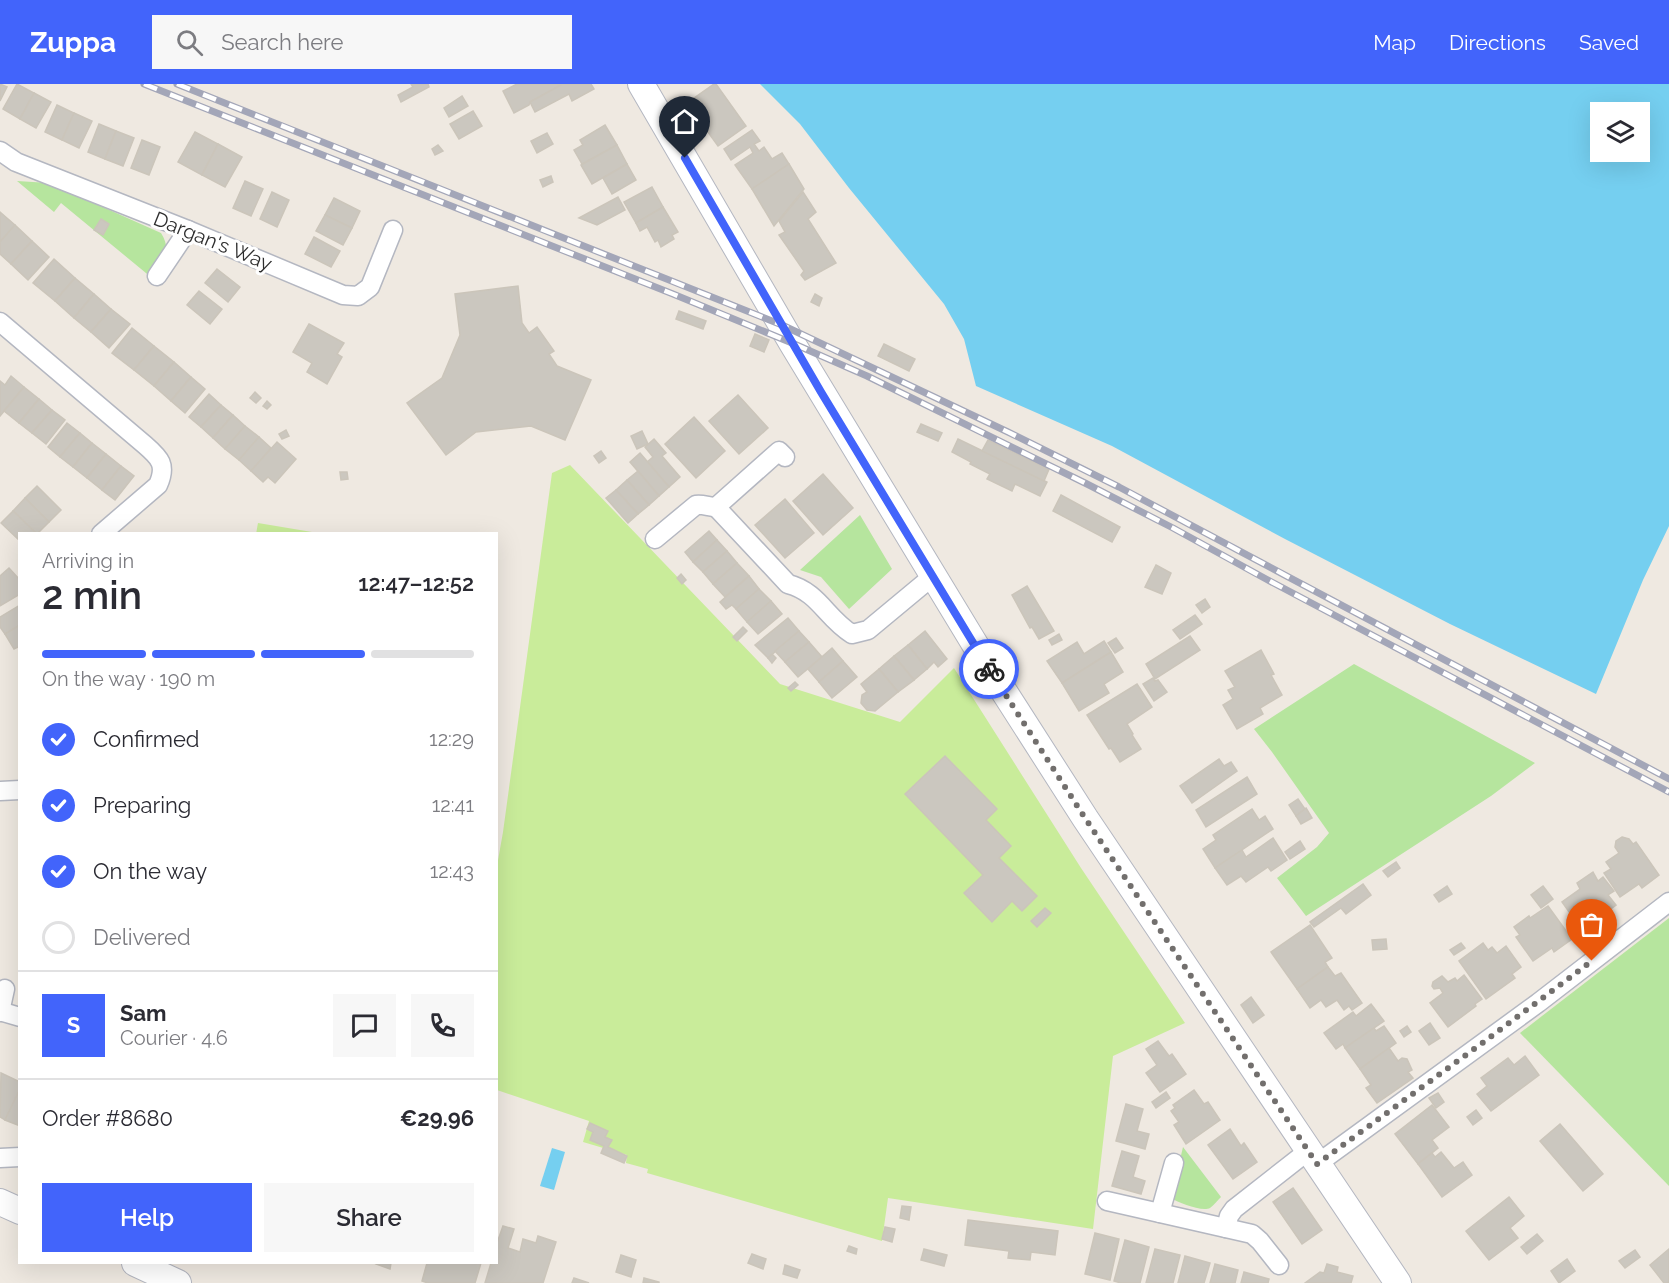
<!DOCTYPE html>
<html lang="en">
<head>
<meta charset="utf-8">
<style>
	:root { --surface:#fff; --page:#f7f7f7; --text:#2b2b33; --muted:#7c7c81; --line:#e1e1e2; --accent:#4264fb }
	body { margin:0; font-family:Raleway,sans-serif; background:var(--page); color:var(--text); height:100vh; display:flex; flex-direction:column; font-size:22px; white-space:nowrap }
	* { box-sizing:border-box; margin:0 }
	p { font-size:20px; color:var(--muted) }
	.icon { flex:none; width:33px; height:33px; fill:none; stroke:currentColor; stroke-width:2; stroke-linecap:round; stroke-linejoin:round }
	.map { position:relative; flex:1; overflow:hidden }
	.panel { position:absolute; left:18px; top:448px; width:480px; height:732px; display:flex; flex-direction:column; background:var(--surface); border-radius:0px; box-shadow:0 6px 24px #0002 }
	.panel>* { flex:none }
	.controls { position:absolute; left:1590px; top:18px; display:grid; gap:12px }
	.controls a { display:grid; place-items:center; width:60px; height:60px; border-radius:0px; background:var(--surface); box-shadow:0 6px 24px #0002; font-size:30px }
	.pin { position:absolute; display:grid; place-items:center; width:51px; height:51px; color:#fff; margin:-62px -26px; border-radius:50% 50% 50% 0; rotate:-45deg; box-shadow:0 0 6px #0007 }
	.pin .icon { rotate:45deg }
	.courier { position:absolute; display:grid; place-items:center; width:60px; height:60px; margin:-30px; border:4px solid #4264fb; border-radius:50%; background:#fff; color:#222; box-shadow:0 2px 8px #0007 }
	.summary em { font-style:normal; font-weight:600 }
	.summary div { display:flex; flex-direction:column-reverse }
	.summary { display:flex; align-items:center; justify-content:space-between; height:102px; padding:0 24px }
	h1 { font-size:39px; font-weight:600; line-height:45px }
	.bar { display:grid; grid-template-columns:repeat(4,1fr); gap:9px 6px; align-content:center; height:72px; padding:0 24px }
	.bar i { height:8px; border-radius:4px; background:var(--line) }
	.bar .selected { background:var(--accent) }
	.bar p { grid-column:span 4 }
	.line { display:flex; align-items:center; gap:15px; padding:0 24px; border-top:2px solid var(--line) }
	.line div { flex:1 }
	.round { display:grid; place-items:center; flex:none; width:63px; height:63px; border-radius:0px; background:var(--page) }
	ol { padding:0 24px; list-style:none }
	li { display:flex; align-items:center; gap:18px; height:66px }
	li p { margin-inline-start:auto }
	li .icon { padding:6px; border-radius:50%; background:var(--accent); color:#fff; stroke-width:4 }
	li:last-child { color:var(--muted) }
	li i { width:33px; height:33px; border:3px solid var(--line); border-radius:50% }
	.primary-button { display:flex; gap:12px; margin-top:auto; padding:12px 24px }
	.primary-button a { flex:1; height:69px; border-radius:0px; background:var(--accent); color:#fff; font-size:24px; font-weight:600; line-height:69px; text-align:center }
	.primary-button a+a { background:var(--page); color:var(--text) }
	header { display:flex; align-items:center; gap:36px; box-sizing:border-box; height:84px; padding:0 30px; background:var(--accent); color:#fff }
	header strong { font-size:28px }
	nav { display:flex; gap:33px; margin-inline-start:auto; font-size:21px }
	.search { width:420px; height:54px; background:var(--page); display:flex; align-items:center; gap:15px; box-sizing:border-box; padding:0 21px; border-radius:0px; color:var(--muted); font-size:22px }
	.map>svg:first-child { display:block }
</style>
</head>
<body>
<header>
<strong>Zuppa</strong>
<div class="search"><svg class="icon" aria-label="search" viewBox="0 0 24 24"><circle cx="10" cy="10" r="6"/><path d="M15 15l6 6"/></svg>Search here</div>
<nav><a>Map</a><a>Directions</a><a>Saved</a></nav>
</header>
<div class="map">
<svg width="1669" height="1199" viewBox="0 0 1669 1199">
	<rect width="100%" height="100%" fill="#efe9e1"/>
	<g fill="#b6e59e">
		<path d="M17,97l32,2 112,50c12,19 1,29 -9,45l-91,-75 -7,9z"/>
		<polygon points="860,431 892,485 849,525 821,493 800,486"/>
		<polygon points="1354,580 1535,679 1491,712 1306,832 1277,794 1317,763 1329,749 1272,668 1254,645"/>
		<polygon points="1669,834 1669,1102 1520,949"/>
		<path d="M1183,1063l38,50c-3,3 -7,8 -11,11 -8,4 -31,-5 -39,-10z"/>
	</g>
	<g fill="#c9ec9a">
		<polygon points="570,381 780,600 900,638 954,584 1081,784 1185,939 1113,972 1093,1145 888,1114 882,1157 647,1089 648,1085 626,1079 627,1071 583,1058 589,1037 497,1006 497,782 503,748 552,389"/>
		<polygon points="258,439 324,450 256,450"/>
	</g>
	<g fill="#75cff0" fill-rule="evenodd">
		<path d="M760,0h909v442l-26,54 -47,114 -146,-70 -165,-85 -173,-93 -136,-60 -12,-47 -20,-35 -95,-116 -49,-64zM1600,28h40v40h-40z"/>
		<polygon points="552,1064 565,1068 554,1106 540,1102"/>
	</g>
	<g fill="#cbc7bf" stroke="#cbc5ba" stroke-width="1.5">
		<polygon points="0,0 7,3 0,17"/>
		<polygon points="17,0 34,9 20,35 3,25"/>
		<polygon points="411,0 428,0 429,3 401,18 398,11 413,3"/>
		<polygon points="517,0 561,0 561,1 530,18 529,21 514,29 503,7"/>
		<polygon points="561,0 591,0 594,5 572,17 569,10 535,28 530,18 561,1"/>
		<polygon points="714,0 716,0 746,42 718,62 687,19"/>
		<polygon points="34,9 51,18 36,44 20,35"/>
		<polygon points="462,12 468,22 449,33 444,24"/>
		<polygon points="57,21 74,29 62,56 45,48"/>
		<polygon points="473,27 482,42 459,55 450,40"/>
		<polygon points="74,29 92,37 79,64 62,56"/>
		<polygon points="99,40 116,47 105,75 88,68"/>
		<polygon points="605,41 617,61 582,80 574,66 583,61 580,56"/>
		<polygon points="752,46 760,57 754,60 759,67 764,63 772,75 782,69 789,80 752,105 735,81 753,69 750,63 731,76 724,65"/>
		<polygon points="116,47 134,54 123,82 105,75"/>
		<polygon points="195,48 218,60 202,91 178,78"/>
		<polygon points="547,49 553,60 537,69 531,57"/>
		<polygon points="142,56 160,63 149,91 131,84"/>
		<polygon points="218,60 242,73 225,103 202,91"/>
		<polygon points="438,61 443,67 435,71 432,65"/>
		<polygon points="617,61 627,80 592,100 581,81"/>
		<polygon points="627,80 636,96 612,110 603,94"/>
		<polygon points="789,80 804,105 774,142 752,105"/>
		<polygon points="551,92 553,98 543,103 540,96"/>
		<polygon points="245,97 263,105 251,132 233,124"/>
		<polygon points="652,103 663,123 636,139 624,118"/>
		<polygon points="272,108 289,116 277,143 260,135"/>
		<polygon points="803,108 816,128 808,135 836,179 805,196 801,191 804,187 779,151 785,148 779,137"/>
		<polygon points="618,113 625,126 597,141 579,134"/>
		<polygon points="334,114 360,127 352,144 325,131"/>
		<polygon points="663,123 678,148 672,151 674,155 661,163 658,156 655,158 647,143 640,147 636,139"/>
		<polygon points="0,128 15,141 0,158"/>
		<polygon points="325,131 352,144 343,161 316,147"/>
		<polygon points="101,135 109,140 103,151 94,146"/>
		<polygon points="15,141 32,157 11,180 0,170 0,158"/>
		<polygon points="314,153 340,167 331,183 305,170"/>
		<polygon points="32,157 49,173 28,196 11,180"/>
		<polygon points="54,175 75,194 55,217 33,199"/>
		<polygon points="217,185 240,203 228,218 205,199"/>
		<polygon points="75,194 94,210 74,234 55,217"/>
		<polygon points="518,202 522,239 529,249 537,243 554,267 549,270 557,282 591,296 565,356 531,342 476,348 446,371 407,319 442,294 460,251 455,210"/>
		<polygon points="199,207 222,225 210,240 187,221"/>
		<polygon points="94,210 111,225 91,248 74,234"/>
		<polygon points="815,210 822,214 819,222 811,218"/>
		<polygon points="111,225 130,240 109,264 91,248"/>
		<polygon points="679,227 706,237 703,245 676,235"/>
		<polygon points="309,240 344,259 337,270 342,273 327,300 307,288 312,279 293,268"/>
		<polygon points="132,244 154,262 134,286 112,269"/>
		<polygon points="755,250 769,256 764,268 750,262"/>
		<polygon points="884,260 915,275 909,287 878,272"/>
		<polygon points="154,262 174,278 154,302 134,286"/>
		<polygon points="174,278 191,293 171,317 154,302"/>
		<polygon points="11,292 24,303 0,332 0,297 5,301"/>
		<polygon points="191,293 205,305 185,329 171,317"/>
		<polygon points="24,303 39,315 19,339 4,327"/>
		<polygon points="255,308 261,314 256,319 250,314"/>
		<polygon points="209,310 221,321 201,343 189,333"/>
		<polygon points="738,311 768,344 739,370 709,337"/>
		<polygon points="39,315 52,326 32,349 19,339"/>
		<polygon points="267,317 271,321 267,325 263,322"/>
		<polygon points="221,321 233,331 213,354 201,343"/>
		<polygon points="52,326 65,336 46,360 32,349"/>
		<polygon points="233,331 245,342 225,365 213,354"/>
		<polygon points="694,333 725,367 696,394 665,360"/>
		<polygon points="67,339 80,349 60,373 48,363"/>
		<polygon points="921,340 942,349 938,357 917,348"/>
		<polygon points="245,342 259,353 239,376 225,365"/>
		<polygon points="286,346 289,352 282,355 279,350"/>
		<polygon points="642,347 648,360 637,365 631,352"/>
		<polygon points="80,349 92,359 73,383 60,373"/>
		<polygon points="259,353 271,364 251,387 239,376"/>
		<polygon points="654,355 666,369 662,372 680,393 669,403 647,378 653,373 645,363"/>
		<polygon points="958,355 1047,398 1040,412 1015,400 1012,407 987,395 990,390 970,380 971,378 952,368"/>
		<polygon points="988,356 1049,385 1044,397 982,367"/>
		<polygon points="277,358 296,375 275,399 268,393 263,398 251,387"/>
		<polygon points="92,359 106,370 87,394 73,383"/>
		<polygon points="601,367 606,374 599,379 594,372"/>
		<polygon points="640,369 669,403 659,412 630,378"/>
		<polygon points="106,370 121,382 102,406 87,394"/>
		<polygon points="121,382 134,392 115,416 102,406"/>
		<polygon points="638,387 659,412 649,421 627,396"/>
		<polygon points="340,388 347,388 348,395 341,396"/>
		<polygon points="823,390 853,424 823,451 793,417"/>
		<polygon points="627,396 649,421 638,430 616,406"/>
		<polygon points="37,402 61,426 49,438 25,414"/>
		<polygon points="616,406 638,430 628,439 606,414"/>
		<polygon points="1061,411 1120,443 1112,458 1053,427"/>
		<polygon points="25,414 49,438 37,450 13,427"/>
		<polygon points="785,415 814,449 785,474 755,441"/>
		<polygon points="13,427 37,450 20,450 20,457 1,439"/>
		<polygon points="709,447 717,456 693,478 685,468"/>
		<polygon points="717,456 727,467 703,488 693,478"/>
		<polygon points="727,467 737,479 713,500 703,488"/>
		<polygon points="737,479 749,492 725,513 713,500"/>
		<polygon points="1156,481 1171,489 1162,510 1145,503"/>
		<polygon points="9,484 20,496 20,510 0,522 0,492"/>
		<polygon points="681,490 686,496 682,500 677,494"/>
		<polygon points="749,492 759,505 736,525 732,521 726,525 720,518"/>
		<polygon points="1027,502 1054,547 1039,555 1032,543 1030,544 1012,511"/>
		<polygon points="759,505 771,517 747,538 736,525"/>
		<polygon points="1205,515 1210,523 1202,529 1196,521"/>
		<polygon points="771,517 782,530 758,550 747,538"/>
		<polygon points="20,521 20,541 5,550 0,543 0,533"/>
		<polygon points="1195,531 1202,540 1180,555 1173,546"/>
		<polygon points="788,534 799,547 768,574 755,561"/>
		<polygon points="20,541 20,562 14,565 5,550"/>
		<polygon points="743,543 747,547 737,557 733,553"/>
		<polygon points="799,547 809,558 785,578 775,567"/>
		<polygon points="925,547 947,575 938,583 934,578 927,585 908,561"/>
		<polygon points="1059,550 1062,556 1052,561 1049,556"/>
		<polygon points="1190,552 1200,566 1155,595 1146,580"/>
		<polygon points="1116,554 1123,564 1115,569 1108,559"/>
		<polygon points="1104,557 1111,568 1062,599 1047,577 1077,558 1084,570"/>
		<polygon points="809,558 822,573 798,593 785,578"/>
		<polygon points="908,561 927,585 914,596 894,572"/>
		<polygon points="832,564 843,577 819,598 808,585"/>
		<polygon points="1261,566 1274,590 1271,591 1282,611 1260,624 1263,630 1237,645 1223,621 1233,615 1228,606 1235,603 1225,587"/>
		<polygon points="1111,568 1123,588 1104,600 1109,609 1079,627 1062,599"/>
		<polygon points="772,570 776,574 772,579 768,574"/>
		<polygon points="894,572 914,596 898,608 879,585"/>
		<polygon points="843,577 857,593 832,614 819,598"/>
		<polygon points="879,585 898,608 875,627 867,626 861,619 862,611 867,608 861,600"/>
		<polygon points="1153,594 1155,597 1158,596 1167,608 1154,617 1143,600"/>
		<polygon points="795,598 798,601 791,607 788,604"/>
		<polygon points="1137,600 1152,623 1127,640 1133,650 1132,651 1141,665 1120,678 1111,664 1109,665 1087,631"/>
		<polygon points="945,672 997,725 986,736 1011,762 999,774 1037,812 1022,827 1012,817 992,838 964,809 983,791 905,710"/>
		<polygon points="1219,675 1224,682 1231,678 1237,687 1192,719 1180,702"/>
		<polygon points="1247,693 1257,710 1206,743 1196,726"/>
		<polygon points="1298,715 1305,725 1296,732 1289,721"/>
		<polygon points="1306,724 1312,734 1301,740 1296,732"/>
		<polygon points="1252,725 1259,736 1265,732 1273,745 1215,784 1203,765 1216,756 1213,751"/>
		<polygon points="1622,753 1629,755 1633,760 1636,758 1659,791 1642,804 1639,800 1620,813 1604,789 1611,785 1606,778 1619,769 1615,763 1616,757"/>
		<polygon points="1273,754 1287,776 1271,787 1268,783 1246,798 1241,792 1227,801 1215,784 1242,766 1246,773"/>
		<polygon points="1300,757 1305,765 1290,775 1285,768"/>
		<polygon points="1396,778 1400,784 1388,793 1383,787"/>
		<polygon points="1593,788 1598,797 1603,793 1614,807 1608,811 1616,821 1600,833 1597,829 1579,842 1562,818 1580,805 1577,799"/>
		<polygon points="1363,800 1371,811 1346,830 1341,824 1314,843 1310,838"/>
		<polygon points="1447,802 1452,810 1439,818 1434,811"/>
		<polygon points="1543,802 1553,815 1541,824 1531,811"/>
		<polygon points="1548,822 1572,855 1554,868 1552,864 1533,877 1516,853 1520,851 1514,843 1529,832 1530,834"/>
		<polygon points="1045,824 1051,829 1037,843 1031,837"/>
		<polygon points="1310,841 1332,874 1325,878 1328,883 1297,905 1271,868"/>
		<polygon points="1386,855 1387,865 1373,866 1372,856"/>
		<polygon points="1461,859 1465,864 1454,871 1450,866"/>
		<polygon points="1483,859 1488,866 1492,863 1497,869 1506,862 1521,883 1512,890 1515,894 1486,915 1459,877"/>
		<polygon points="1328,883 1335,892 1341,889 1362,919 1352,926 1349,922 1344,926 1337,916 1326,923 1321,916 1310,924 1297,905"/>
		<polygon points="1464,891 1482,915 1475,920 1476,922 1448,943 1430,919 1443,909 1440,904 1434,905 1432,902 1433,898 1442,892 1448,898 1455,894 1457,897"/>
		<polygon points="1251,913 1264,931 1253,939 1241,921"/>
		<polygon points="1371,920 1384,937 1345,964 1343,960 1336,965 1324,949 1353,928 1356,932"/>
		<polygon points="1430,939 1440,954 1429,961 1419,947"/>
		<polygon points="1384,942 1396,959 1360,985 1345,964 1374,944 1376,947"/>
		<polygon points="1407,942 1411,948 1404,953 1400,947"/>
		<polygon points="1158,957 1169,972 1172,970 1186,990 1160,1008 1146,989 1157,981 1146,965"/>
		<polygon points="1389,964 1398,977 1402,974 1407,975 1412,986 1408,988 1413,994 1377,1019 1366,1004 1371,1001 1360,985"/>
		<polygon points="1525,972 1539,991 1491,1027 1477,1010 1487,1002 1481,994 1508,974 1514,981"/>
		<polygon points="1,989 20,998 20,1005 5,1036 0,1033"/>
		<polygon points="20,1005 20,1042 5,1036"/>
		<polygon points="1194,1006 1204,1020 1208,1018 1220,1036 1186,1060 1174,1041 1179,1038 1171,1027 1175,1024 1173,1021"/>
		<polygon points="1166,1008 1170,1014 1156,1024 1152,1018"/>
		<polygon points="1438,1009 1444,1018 1436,1024 1429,1014"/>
		<polygon points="1126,1020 1143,1025 1137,1047 1149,1050 1145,1065 1116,1057"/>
		<polygon points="1432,1021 1449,1043 1432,1056 1438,1064 1418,1080 1395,1050"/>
		<polygon points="1476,1026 1482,1034 1473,1041 1467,1033"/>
		<polygon points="590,1039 608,1047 605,1053 612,1056 608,1063 627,1072 624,1079 601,1069 604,1062 590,1056 593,1048 587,1045"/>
		<polygon points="1560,1040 1603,1090 1583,1107 1540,1057"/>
		<polygon points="1230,1045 1241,1062 1244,1059 1257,1078 1233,1095 1208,1061"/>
		<polygon points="1122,1067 1139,1072 1133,1093 1145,1097 1141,1110 1112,1102"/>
		<polygon points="1441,1068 1454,1084 1463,1078 1472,1091 1442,1113 1418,1080 1432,1069 1435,1073"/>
		<polygon points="1293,1104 1322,1146 1302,1160 1273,1118"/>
		<polygon points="1509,1113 1524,1132 1510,1144 1518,1154 1489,1176 1466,1147"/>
		<polygon points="902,1122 911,1123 909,1136 900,1134"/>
		<polygon points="968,1136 1058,1147 1055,1171 1031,1168 1030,1176 1008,1174 1009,1167 965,1161"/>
		<polygon points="503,1142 514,1145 508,1164 520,1168 523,1155 536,1159 538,1152 556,1158 543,1199 485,1199 491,1179 496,1179 496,1162"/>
		<polygon points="885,1143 895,1145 892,1158 882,1155"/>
		<polygon points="1095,1149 1119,1155 1110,1196 1085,1190"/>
		<polygon points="1537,1150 1543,1157 1527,1170 1521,1163"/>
		<polygon points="1125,1156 1149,1163 1140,1199 1121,1199 1114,1197"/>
		<polygon points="849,1162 857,1165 856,1170 847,1167"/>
		<polygon points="924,1165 947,1171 944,1182 921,1176"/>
		<polygon points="1155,1165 1180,1171 1173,1199 1146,1199"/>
		<polygon points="1669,1165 1669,1199 1664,1199 1650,1181"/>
		<polygon points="1635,1166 1640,1173 1625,1184 1619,1177"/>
		<polygon points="752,1170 766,1175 763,1185 748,1179"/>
		<polygon points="621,1171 636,1176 631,1193 616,1188"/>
		<polygon points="1185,1172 1210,1179 1204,1199 1178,1199"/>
		<polygon points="1567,1175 1575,1187 1559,1199 1551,1187"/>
		<polygon points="377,1179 391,1179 390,1185 376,1180"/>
		<polygon points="427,1179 481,1179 475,1199 428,1199 422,1197"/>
		<polygon points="1215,1180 1238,1186 1235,1199 1210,1199"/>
		<polygon points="1327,1180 1338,1183 1337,1188 1353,1192 1351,1199 1305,1199 1320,1188 1324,1189"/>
		<polygon points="785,1181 800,1186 797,1194 783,1190"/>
		<polygon points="1244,1188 1269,1195 1268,1199 1241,1199"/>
		<polygon points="574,1194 589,1199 572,1199"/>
		<polygon points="644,1194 659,1198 659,1199 643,1199"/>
	</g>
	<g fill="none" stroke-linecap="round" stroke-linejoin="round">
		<defs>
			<g id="minor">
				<polyline points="0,67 16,78 188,146 343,211 358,212 370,203 393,146"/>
				<polyline points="157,192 188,146"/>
				<path d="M0,238l145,123c15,13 22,20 13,40l-57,49"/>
				<path d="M716,423l72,77c31,8 38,34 64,50l16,-4 65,-54"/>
				<path d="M655,455l41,-34c7,-1 13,2 20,2l63,-56 6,6"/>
				<polyline points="0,707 20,706"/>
				<polyline points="0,927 20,933"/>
				<polyline points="0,928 5,905"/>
				<polyline points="0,1074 20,1073"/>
				<polyline points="1317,1080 1538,919 1669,818"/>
				<polyline points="1107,1117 1252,1150 1260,1157 1279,1181"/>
				<polyline points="1160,1129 1174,1079"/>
				<polyline points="1226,1144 1229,1132 1234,1125 1308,1067"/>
			</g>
			<g id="secondary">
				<polyline points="641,0 792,259 996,595 1085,734 1398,1199"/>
				<polyline points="0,1118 20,1127"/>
				<polyline points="135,1179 178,1199"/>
			</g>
		</defs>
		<use href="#minor" stroke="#b4b7c1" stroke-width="21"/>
		<use href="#secondary" stroke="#b4b7c1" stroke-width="28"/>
		<use href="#minor" stroke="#fff" stroke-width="18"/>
		<use href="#secondary" stroke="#fff" stroke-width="26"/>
		<defs>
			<g id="rail">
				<polyline points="144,0 673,210 792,259 867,292 1085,399 1173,444 1266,495 1669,708"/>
				<polyline points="177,0 782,241 1008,348 1119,403 1669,695"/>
			</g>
		</defs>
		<use href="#rail" stroke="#a3a6b8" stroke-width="7"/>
		<use href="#rail" stroke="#fff" stroke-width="4.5" stroke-dasharray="14" stroke-linecap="butt"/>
	</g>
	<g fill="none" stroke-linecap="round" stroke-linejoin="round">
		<polyline stroke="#726f6d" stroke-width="6" stroke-dasharray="0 10.8" points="989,585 1085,734 1317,1080 1481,960 1592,877"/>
		<polyline stroke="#4264fb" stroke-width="8" points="685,74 821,308 989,585"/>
	</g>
	<g text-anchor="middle" stroke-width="6" stroke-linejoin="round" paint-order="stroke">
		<g font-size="20" fill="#2e2e2e" stroke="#fff">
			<text transform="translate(213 157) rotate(22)" y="7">Dargan's Way</text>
		</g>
	</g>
</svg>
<div class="controls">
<a><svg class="icon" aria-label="layers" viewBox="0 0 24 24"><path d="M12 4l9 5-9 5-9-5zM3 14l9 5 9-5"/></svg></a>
</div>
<div class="pin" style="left:1592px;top:877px;background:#ea580c"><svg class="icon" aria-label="bag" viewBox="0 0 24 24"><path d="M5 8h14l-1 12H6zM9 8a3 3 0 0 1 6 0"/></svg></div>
<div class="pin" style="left:685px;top:74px;background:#1f2937"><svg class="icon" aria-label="home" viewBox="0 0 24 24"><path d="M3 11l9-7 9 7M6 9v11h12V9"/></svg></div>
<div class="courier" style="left:989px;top:585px"><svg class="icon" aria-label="bike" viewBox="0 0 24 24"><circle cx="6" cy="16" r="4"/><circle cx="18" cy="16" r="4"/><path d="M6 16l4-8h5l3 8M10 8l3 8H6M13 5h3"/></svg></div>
<section class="panel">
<div class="summary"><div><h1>2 min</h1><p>Arriving in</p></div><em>12:47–12:52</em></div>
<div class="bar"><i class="selected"></i><i class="selected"></i><i class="selected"></i><i></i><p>On the way · 190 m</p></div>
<ol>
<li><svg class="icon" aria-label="check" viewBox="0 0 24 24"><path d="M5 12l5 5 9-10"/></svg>Confirmed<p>12:29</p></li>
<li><svg class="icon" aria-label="check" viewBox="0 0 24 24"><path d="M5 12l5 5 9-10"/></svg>Preparing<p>12:41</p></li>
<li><svg class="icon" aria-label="check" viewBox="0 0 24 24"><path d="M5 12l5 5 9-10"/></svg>On the way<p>12:43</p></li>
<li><i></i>Delivered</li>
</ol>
<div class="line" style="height:108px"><b class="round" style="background:var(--accent);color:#fff">S</b><div><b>Sam</b><p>Courier · 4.6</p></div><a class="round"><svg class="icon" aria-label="chat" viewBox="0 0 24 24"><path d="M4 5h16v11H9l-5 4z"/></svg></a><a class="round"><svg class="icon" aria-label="phone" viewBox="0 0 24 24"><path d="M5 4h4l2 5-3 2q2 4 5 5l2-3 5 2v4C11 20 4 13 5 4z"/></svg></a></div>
<div class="line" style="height:78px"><div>Order #8680</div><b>€29.96</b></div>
<div class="primary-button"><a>Help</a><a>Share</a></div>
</section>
</div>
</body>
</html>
